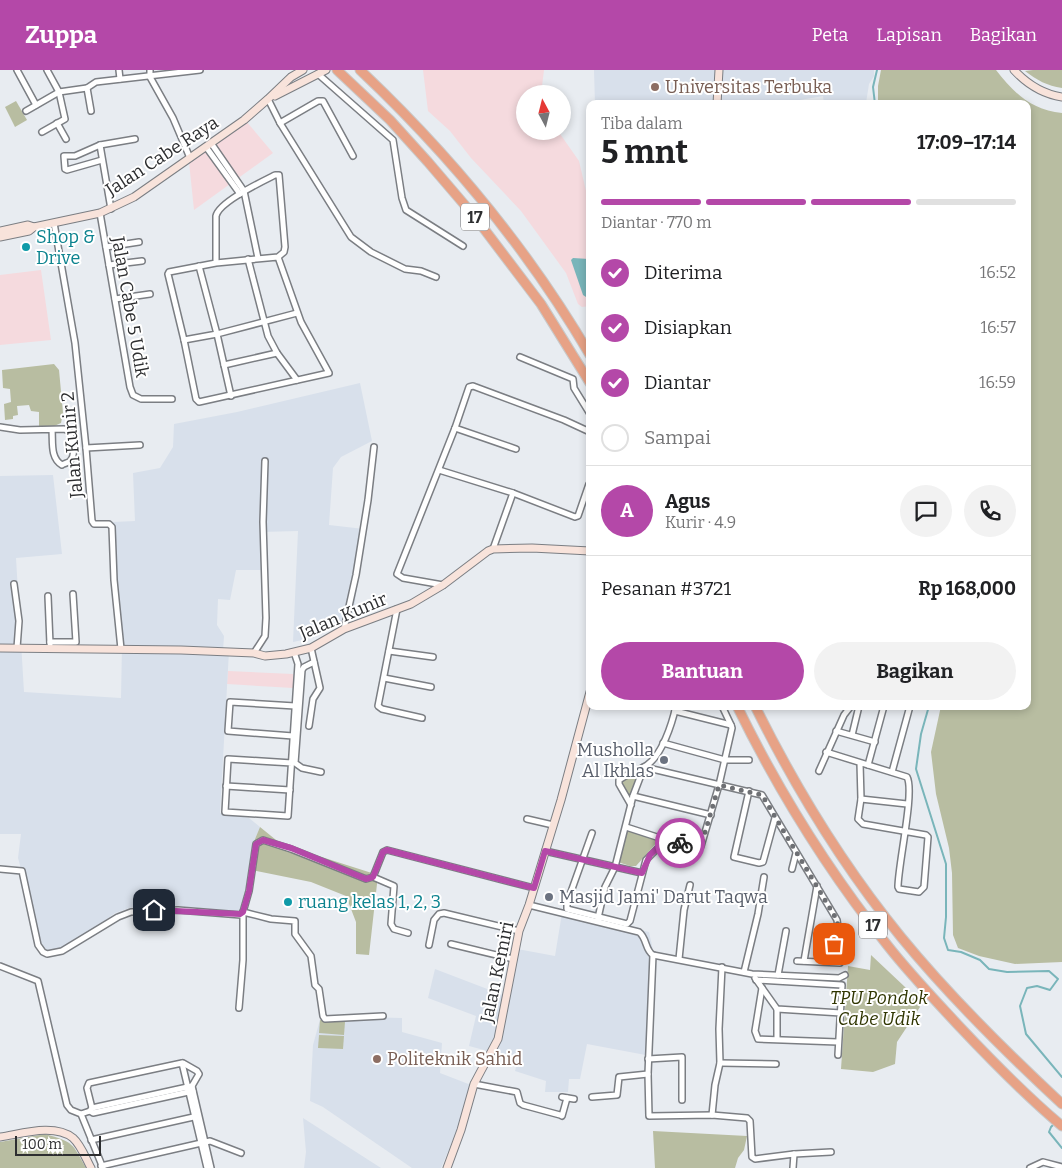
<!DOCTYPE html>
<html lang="id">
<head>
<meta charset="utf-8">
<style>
	:root { --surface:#fff; --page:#f2f2f2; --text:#202124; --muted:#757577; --line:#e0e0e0; --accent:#b448a8 }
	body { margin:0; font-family:Bitter,serif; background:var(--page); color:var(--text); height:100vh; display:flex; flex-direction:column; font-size:19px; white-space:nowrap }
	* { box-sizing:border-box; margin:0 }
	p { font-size:16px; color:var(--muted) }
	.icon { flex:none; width:28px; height:28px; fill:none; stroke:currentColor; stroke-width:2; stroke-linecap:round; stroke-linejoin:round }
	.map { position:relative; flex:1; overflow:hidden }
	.sheet { position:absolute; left:586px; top:30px; width:445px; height:610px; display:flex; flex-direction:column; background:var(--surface); border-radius:10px; box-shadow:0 2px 8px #0003 }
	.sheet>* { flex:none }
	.needle { width:32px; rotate:353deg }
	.controls { position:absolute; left:516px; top:15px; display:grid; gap:10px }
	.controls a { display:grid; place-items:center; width:55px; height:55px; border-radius:50%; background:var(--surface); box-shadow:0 2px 8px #0003; font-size:25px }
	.scale { position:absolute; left:15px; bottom:12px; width:86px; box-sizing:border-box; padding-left:5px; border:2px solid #2d2e30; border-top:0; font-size:14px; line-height:18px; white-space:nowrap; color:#2d2e30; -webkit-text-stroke:4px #fff; paint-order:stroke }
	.pin { position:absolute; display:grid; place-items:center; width:42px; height:42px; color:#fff; margin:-21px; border-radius:10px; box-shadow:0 2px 8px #0006 }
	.courier { position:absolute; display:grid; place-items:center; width:50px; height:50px; margin:-25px; border:4px solid #b448a8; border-radius:50%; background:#fff; color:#222; box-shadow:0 1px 6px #0007 }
	.summary em { font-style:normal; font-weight:700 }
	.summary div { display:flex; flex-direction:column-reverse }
	.summary { display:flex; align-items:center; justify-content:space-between; height:85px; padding:0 15px }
	h1 { font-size:32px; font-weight:700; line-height:38px }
	.bar { display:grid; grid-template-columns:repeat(4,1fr); gap:8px 5px; align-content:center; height:60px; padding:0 15px }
	.bar i { height:6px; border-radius:4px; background:var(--line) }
	.bar .active { background:var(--accent) }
	.bar p { grid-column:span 4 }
	.line { display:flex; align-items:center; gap:12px; padding:0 15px; border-top:1px solid var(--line) }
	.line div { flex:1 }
	.round { display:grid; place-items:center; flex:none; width:52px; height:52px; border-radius:26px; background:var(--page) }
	ol { padding:0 15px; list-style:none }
	li { display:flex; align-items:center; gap:15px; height:55px }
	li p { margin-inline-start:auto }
	li .icon { padding:5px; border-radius:50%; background:var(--accent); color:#fff; stroke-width:4 }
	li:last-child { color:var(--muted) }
	li i { width:28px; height:28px; border:2px solid var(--line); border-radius:50% }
	.action { display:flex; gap:10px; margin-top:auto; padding:10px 15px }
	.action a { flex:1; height:58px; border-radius:30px; background:var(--accent); color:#fff; font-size:20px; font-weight:700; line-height:58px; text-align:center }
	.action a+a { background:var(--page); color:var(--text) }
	header { display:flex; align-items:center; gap:30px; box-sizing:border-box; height:70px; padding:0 25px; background:var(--accent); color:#fff }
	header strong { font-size:24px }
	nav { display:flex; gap:28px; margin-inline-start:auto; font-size:18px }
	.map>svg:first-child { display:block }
</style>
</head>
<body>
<header>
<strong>Zuppa</strong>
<nav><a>Peta</a><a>Lapisan</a><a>Bagikan</a></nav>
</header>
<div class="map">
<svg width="1062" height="1098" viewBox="0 0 1062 1098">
	<rect width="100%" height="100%" fill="#e8ecf1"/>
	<g fill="#f5dade">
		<polygon points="423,0 544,0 541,24 525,24 525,61 558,61 579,91 590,138 590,236 582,237 578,234 566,203 521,141 471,88 450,61 428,41"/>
		<polygon points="246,51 273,83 194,140 189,92"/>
		<polygon points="41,200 51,270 0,275 0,205"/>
		<polygon points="228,601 293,604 293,618 227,614"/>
	</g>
	<g fill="#d8e0eb">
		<polygon points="594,0 716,0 714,34 595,34"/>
		<polygon points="723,0 874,0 874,6 869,14 866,33 824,34 823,26 777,34 729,34 722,33"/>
		<polygon points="360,313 372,371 341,387 333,398 329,455 364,459 353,549 312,568 293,572 298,461 261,462 262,500 236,500 230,530 218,529 217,555 224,566 223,581 229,581 220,743 249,748 260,757 253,774 249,819 241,842 170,835 138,835 115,843 67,880 45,886 18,788 21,764 0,764 0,406 53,405 62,484 16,488 24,622 121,628 122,575 113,452 135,451 133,403 160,398 173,377 174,354 237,342"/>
		<polygon points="562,843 649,862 655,889 651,986 587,974 580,1009 569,1009 568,1022 545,1022 546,1011 515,1001 518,989 469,976 476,946 428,928 435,899 503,925 512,878 555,886"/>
		<polygon points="321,946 402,948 402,962 442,973 440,1003 471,1015 460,1053 441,1098 412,1098 323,1037 310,1031 313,975"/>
		<polygon points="303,1048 381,1098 304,1098 306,1082"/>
	</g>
	<g fill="#b8bda1">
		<path d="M881,0h115c18,23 35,40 66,43v849l-47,2 -36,-8 -21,-8 -5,-13 -1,-62 -3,-25 -13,-54 -5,-42 10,-46h87v-602h-150v-18z"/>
		<path d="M1033,0h29v18c-15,-2 -25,-8 -37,-17z"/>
		<polygon points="16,31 27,50 15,57 5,37"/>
		<polygon points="54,294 59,300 63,343 61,353 52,357 39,356 39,342 31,341 29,335 17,336 18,345 13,346 13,349 5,350 4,334 11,332 10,319 3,318 2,300"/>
		<polygon points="638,701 630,730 621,709"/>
		<polygon points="260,757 281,774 378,805 369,885 356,884 356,852 346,826 311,812 251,800 253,774"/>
		<polygon points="626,759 659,770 636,796 630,796 618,792"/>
		<polygon points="871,885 905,917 920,937 897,972 895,994 873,1002 841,999 848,896 870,900"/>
		<polygon points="320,950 345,952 344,965 319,963"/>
		<polygon points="319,965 344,966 343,979 318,978"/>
		<polygon points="653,1061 747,1066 744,1080 738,1088 735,1098 655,1098"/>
		<path d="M45,1064c29,8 27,9 41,34h-86v-26z"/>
	</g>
	<polygon fill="#79b5ba" points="573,188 589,189 588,223 586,227 583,225 571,190"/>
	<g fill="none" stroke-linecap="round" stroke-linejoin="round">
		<g stroke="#79b5ba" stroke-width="2">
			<polyline points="875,34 873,17 877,0"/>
			<polyline points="929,636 921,664 916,699 946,794 946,847 944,868 948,880 961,882 980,890 989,899 1007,902 1049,901 1058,909 1050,920 1037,916 1027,918 1020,936 1026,964 1062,1007"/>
			<polyline points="1055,1053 1051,1057 1049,1062 1062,1078"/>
		</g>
		<defs>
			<g id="street">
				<polyline points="17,0 36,35"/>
				<polyline points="119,0 120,9"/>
				<polyline points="150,0 150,7 173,48 190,88"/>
				<polyline points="318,4 393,70 402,128 406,140 463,176"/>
				<polyline points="268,29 280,53 351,167 371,182 405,199 421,201 436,207"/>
				<polyline points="26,41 59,22 87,18"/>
				<polyline points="91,41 87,18 96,12 200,0"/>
				<polyline points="57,53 66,69"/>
				<polyline points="280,53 318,31 323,31 353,86"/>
				<polyline points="42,62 65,49 59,22 47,0"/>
				<polyline points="211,73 244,121 258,188"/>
				<polyline points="100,75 111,139"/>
				<polyline points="206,77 240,124"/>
				<polyline points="102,90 67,100 65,99 64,86 75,86 100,75 135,69"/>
				<polyline points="100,143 130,317 133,325 141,329 172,329"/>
				<polyline points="54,153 75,273 86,378 92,451 94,454 109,454 112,457 114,510 121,579"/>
				<polyline points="106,177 139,172"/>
				<polyline points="248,189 268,266 277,283 297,310"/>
				<path d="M216,193v-47c3,-14 45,-34 59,-41h4l6,72 -1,5 -6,5 -62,6 -47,9 -1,2 16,66 12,59 3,3 130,-29 -28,-51 -23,-65"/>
				<polyline points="109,195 142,191"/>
				<polyline points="115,229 150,224"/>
				<polyline points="184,270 217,264 199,196"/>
				<polyline points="520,287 573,309 574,318 590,344"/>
				<polyline points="224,295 277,283"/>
				<polyline points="231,326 217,264 297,243"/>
				<path d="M0,357l20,3 44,-1 5,2c3,8 8,23 1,30 0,1 -7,3 -8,4 -12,-7 -9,-23 -10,-35"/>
				<polyline points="455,358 516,379"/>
				<polyline points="86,378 140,375"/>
				<polyline points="439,400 513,423 575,447 578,446 589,414"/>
				<polyline points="493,479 513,423"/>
				<polyline points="14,514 19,551 17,578"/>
				<polyline points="443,515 403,508 397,504 455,358 469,317 473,316 564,350 590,362"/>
				<polyline points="48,526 50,574"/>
				<polyline points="397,539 378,636 382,639 422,648"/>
				<polyline points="344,559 356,505 368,430 374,377"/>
				<polyline points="50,572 76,572 73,524"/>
				<polyline points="389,581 433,587"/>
				<polyline points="254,583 265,566 266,548 263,452 265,391"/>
				<polyline points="314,592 304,597 302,600 295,693 302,698 321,702"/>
				<polyline points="384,608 431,617"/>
				<polyline points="722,636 731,655"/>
				<polyline points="309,656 313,629 320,618 311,578"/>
				<polyline points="836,661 875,672"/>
				<polyline points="852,665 859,636"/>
				<polyline points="293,666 228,661 230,632 295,636"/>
				<polyline points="663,673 725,690 749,690"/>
				<path d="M826,682l81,25c8,14 -9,88 -9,110l1,2 20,3 5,-5 4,-50 -2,-2 -63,-11 -5,-5 3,-20 -1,-36"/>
				<polyline points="292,693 228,689 225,742 288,746 298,594 294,582"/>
				<polyline points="868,695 884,636"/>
				<polyline points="819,701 844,645 851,636"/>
				<polyline points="892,702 910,636"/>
				<polyline points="226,716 290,720"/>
				<polyline points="749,721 734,787 759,793 763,792 775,748"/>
				<polyline points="633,726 711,745"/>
				<polyline points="861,729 907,734"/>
				<path d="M631,735l-12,-21v-4c8,-6 19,-9 28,-15 15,-10 25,-41 29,-59"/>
				<polyline points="527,749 553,755"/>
				<polyline points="626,757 666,770"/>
				<polyline points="592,763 567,833 567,839 627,854 630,851 646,790 666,770 698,777 701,776 719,715 732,658 731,655 675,641"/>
				<polyline points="545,781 642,803"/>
				<polyline points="0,799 22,801 38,875 43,882 47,884 62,881 118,847 131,842 178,840 241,845 243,842 249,821 256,774 263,770 291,779 366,809 373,807 383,782 387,780 534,818"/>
				<polyline points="792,799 796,783"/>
				<polyline points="373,807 394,816 391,854 394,859 408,863"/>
				<path d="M529,835l110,27c8,6 6,18 14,23l99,19 87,4 6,-3"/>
				<polyline points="598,848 605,817 615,797 633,726 644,697 762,725 837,850 838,857 831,892"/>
				<polyline points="451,874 513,889"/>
				<polyline points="429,875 434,850 439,844 444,843 519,861"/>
				<polyline points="653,885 648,1004 649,1046 712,1045 747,1048 750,1051 752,1087 755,1089 794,1084 793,1098"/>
				<polyline points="679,889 684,840 690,815"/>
				<polyline points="797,891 840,893"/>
				<polyline points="804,891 817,816"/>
				<polyline points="0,896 38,911 67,1035 71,1040 81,1044 103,1098"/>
				<polyline points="744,902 758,844 764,807"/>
				<polyline points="778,905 786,861"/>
				<polyline points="755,908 777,939 841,943"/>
				<polyline points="756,910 842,915 838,985"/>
				<polyline points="762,918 755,961 758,969 838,972"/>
				<polyline points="239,938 243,890 243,842 271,849 295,851 295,864 311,886 315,915 319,919 323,946 325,949 383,946"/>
				<polyline points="777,939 777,969"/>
				<polyline points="648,989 682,987 682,1030"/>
				<polyline points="183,993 197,1001 199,1004 192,1016 211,1098"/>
				<polyline points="720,993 776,994"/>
				<polyline points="474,1014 517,1022 520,1033 523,1035 560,1045 562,1046 567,1028"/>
				<polyline points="562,1027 574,1029"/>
				<polyline points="592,1027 617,1025 619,1007 648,1004"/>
				<polyline points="92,1038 192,1016"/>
				<polyline points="90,1041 92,1038 87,1018 89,1013 182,993 207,1098"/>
				<polyline points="81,1044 90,1041 93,1043 193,1021"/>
				<polyline points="712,1045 715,1015 720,993 719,959 722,897"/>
				<polyline points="91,1070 198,1046"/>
				<polyline points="794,1084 831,1082"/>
				<polyline points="101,1096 210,1071 241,1083"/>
				<polyline points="1030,1098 1043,1092 1062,1097"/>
			</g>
			<g id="secondary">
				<path d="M1014,0c13,14 29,24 48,27"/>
				<polyline points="275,26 326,0"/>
				<polyline points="717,34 719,0"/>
				<polyline points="0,161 28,155 34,157"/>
				<polyline points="0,167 29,161 34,157 100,143 134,127 244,50 268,29 291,7 303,0"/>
				<polyline points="0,578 181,580 254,583 265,586 286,584 311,578 344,559 411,534 443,515 488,481 493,479 532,478 590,481"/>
				<path d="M0,1067c21,-3 54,-14 73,1 8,7 13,21 18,30"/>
				<polyline points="447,1098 461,1060 474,1014 498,969 519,861 529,835 561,730 590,622"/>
			</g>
			<g id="highway">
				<polyline points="337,0 390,50 428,92 475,147 541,234 590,313"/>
				<path d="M360,0c89,84 168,179 230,285"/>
				<path d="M737,636c42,86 92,166 151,240 22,28 47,54 71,80 33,35 66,69 103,100"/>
				<path d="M755,636c40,81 89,161 146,231 49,60 105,115 161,167"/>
			</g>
		</defs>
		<use href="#street" stroke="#7b7e83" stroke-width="8"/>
		<use href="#secondary" stroke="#7b7e83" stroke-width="9"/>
		<use href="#highway" stroke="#c8c9c9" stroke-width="11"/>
		<use href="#street" stroke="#fff" stroke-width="5"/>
		<use href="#secondary" stroke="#f8e3db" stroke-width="7"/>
		<use href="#highway" stroke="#e7a286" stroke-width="9"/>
	</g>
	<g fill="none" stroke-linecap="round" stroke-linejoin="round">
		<polyline stroke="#6e7074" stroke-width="5" stroke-dasharray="0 9" points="680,773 698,777 701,776 719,715 762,725 837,850 838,857 834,874"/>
		<polyline stroke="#b448a8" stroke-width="6" points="154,840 240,844 243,842 249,821 256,774 263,770 291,778 366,809 373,807 383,782 387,780 534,818 545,781 642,803 650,785 666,770 680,773"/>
	</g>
	<g fill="#8d6e63" stroke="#fff" stroke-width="2">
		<circle cx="655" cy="17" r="5"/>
		<circle cx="377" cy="989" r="5"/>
	</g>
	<g fill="#0f9aa8" stroke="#fff" stroke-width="2">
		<circle cx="26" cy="177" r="5"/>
		<circle cx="288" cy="832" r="5"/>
	</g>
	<g fill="#6b7280" stroke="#fff" stroke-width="2">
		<circle cx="664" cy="690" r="5"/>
		<circle cx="549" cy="827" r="5"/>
	</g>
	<g text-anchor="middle" stroke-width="4" stroke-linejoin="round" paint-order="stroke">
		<g fill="#fff" stroke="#6c6d6e" stroke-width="1">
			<rect x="461" y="133.5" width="28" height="27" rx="4"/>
			<rect x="859" y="841.5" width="28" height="27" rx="4"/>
		</g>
		<g font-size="16" font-weight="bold" fill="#2d2e30">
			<text x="475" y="153">17</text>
			<text x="873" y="861">17</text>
		</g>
		<g font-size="18" fill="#785e54" stroke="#fff" text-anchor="start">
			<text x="665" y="23">Universitas Terbuka</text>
			<text x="387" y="995">Politeknik Sahid</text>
		</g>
		<g font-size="18" fill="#2d2e30" stroke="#fff">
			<text transform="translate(162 86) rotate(-33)" y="6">Jalan Cabe Raya</text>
			<text transform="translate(130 237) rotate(80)" y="6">Jalan Cabe 5 Udik</text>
			<text transform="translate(72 375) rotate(-95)" y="6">Jalan Kunir 2</text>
			<text transform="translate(343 546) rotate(-23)" y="6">Jalan Kunir</text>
			<text transform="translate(497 902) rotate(-78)" y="6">Jalan Kemiri</text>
		</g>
		<g font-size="18" fill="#0d838f" stroke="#fff" text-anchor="start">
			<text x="36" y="173">Shop &amp;<tspan x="36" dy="21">Drive</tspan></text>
			<text x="298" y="838">ruang kelas 1, 2, 3</text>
		</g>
		<g font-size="18" fill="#5b616d" stroke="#fff" text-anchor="end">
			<text x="654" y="686">Musholla<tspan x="654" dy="21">Al Ikhlas</tspan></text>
			<text x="559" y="833" text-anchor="start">Masjid Jami' Darut Taqwa</text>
		</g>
		<g font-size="18" font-style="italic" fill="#2f3500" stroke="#fff">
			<text x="879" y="934">TPU Pondok<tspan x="879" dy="21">Cabe Udik</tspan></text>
		</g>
	</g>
</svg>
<div class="controls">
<a><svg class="needle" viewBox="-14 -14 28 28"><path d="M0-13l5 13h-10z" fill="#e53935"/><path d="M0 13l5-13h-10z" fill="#757577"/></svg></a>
</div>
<div class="scale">100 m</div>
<div class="pin" style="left:834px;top:874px;background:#ea580c"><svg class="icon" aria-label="bag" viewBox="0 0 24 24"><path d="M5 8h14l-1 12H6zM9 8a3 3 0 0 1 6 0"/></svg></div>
<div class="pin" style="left:154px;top:840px;background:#1f2937"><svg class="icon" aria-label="home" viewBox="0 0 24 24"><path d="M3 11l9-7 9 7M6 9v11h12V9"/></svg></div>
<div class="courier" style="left:680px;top:773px"><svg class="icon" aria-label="bike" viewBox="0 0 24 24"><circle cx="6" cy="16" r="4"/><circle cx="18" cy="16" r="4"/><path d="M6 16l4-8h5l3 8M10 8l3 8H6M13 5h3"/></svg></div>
<section class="sheet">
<div class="summary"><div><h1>5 mnt</h1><p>Tiba dalam</p></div><em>17:09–17:14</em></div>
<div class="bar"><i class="active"></i><i class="active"></i><i class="active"></i><i></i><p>Diantar · 770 m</p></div>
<ol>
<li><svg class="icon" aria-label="check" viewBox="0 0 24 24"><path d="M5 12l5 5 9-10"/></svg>Diterima<p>16:52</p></li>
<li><svg class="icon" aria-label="check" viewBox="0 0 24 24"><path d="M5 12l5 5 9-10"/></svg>Disiapkan<p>16:57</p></li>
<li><svg class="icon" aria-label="check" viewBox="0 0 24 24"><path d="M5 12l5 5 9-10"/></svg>Diantar<p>16:59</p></li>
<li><i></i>Sampai</li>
</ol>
<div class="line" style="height:90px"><b class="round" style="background:var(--accent);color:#fff">A</b><div><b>Agus</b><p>Kurir · 4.9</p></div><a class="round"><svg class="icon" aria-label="chat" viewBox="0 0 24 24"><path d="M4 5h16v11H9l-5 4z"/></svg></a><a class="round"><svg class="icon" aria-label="phone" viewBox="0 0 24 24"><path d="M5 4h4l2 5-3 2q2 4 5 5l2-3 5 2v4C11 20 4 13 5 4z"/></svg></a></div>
<div class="line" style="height:65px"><div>Pesanan #3721</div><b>Rp 168,000</b></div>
<div class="action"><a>Bantuan</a><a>Bagikan</a></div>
</section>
</div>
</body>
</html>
